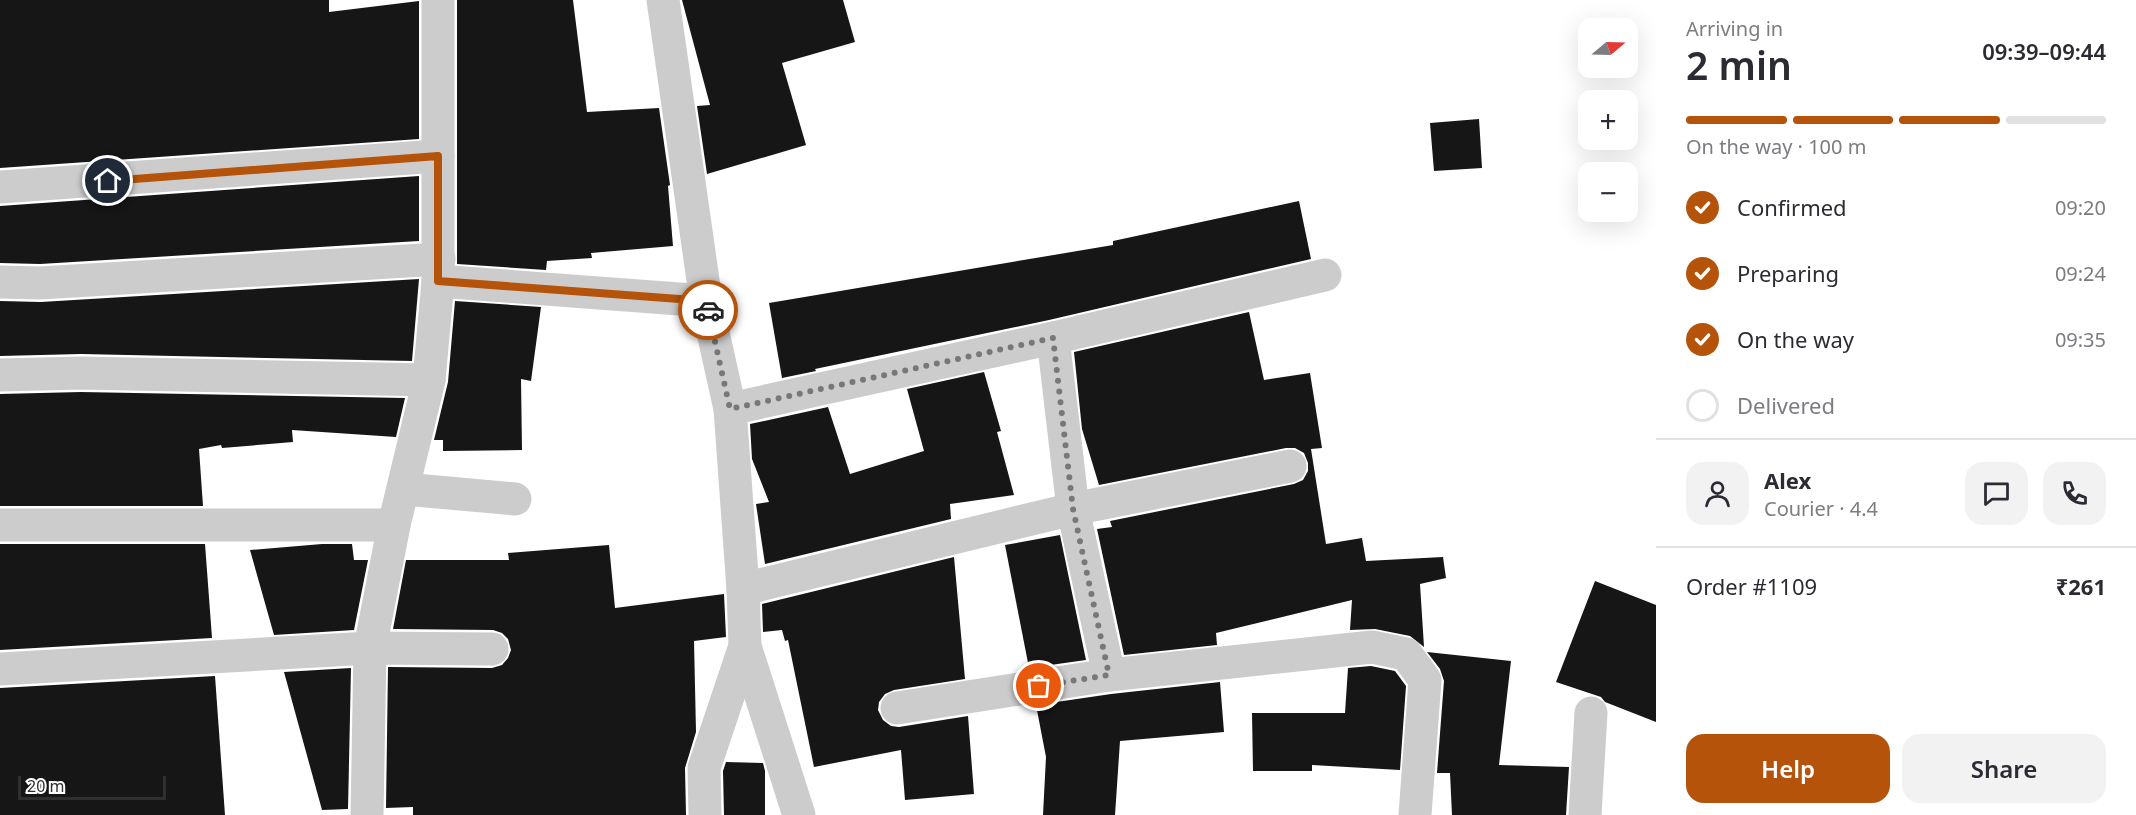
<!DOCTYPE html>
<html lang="en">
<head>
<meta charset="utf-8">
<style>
	:root { --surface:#fff; --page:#f2f2f3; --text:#2b2b33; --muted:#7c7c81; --line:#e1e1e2; --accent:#b45309 }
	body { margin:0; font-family:"Noto Sans",sans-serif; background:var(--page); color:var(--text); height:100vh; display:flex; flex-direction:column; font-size:22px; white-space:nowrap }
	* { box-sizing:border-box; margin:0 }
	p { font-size:20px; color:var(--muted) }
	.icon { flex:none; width:33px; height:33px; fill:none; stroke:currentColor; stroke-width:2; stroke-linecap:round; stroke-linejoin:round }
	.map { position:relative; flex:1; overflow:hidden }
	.sheet { display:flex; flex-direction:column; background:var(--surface); width:480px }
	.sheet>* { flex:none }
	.needle { width:39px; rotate:71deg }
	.controls { position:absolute; left:1578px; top:18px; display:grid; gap:12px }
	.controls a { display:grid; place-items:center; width:60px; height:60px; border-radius:12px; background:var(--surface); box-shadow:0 6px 24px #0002; font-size:30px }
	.scale { position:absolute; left:18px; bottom:15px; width:148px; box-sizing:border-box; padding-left:6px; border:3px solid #2f2f2f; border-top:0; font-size:16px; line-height:21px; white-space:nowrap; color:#2f2f2f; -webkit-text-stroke:4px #fff; paint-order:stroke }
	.pin { position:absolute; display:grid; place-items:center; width:51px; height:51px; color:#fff; margin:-26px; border:3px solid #fff; border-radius:50%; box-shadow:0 2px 6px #0007 }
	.courier { position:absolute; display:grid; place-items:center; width:60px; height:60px; margin:-30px; border:4px solid #b45309; border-radius:50%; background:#fff; color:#222; box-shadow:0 2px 8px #0007 }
	.summary em { font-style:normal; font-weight:600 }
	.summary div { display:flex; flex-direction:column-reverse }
	.summary { display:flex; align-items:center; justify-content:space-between; height:102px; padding:0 30px }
	h1 { font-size:39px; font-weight:600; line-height:45px }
	.bar { display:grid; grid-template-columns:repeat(4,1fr); gap:9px 6px; align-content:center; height:72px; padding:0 30px }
	.bar i { height:8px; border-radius:4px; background:var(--line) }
	.bar .current { background:var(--accent) }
	.bar p { grid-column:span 4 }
	.line { display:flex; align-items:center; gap:15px; padding:0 30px; border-top:2px solid var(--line) }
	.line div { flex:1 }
	.round { display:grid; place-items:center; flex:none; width:63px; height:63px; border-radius:18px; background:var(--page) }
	ol { padding:0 30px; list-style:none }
	li { display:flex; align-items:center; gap:18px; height:66px }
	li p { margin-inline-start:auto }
	li .icon { padding:6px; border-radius:50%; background:var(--accent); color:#fff; stroke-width:4 }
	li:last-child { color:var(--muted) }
	li i { width:33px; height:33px; border:3px solid var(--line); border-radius:50% }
	.action { display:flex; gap:12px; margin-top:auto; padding:12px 30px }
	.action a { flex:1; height:69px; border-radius:18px; background:var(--accent); color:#fff; font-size:24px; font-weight:600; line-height:69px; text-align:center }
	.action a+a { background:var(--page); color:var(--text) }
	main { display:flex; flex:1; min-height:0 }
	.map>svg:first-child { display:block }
</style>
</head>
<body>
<main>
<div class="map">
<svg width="1656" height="815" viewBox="0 0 1656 815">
	<rect width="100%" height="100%" fill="#fff"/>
	<g fill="#161616">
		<polygon points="0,0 329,0 329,12 419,1 419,139 0,168"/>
		<polygon points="457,0 573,0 587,112 659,108 670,185 668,186 673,246 591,253 592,258 547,261 546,270 457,264"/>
		<polygon points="682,0 843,0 855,42 782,63 806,145 707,174 697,106 710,105"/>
		<polygon points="1479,119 1482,168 1434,171 1430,123"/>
		<polygon points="419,176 419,241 40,264 0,263 0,206"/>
		<polygon points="1299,201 1311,259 1049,320 815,369 816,371 782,378 769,303 1113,245 1113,241"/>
		<polygon points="419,279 412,361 81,354 0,356 0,301 41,302"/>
		<polygon points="455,301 541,307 531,381 521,379 522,450 443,451 443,440 434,440 448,382"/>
		<polygon points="1249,312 1264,380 1310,373 1322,448 1311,449 1326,544 1362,538 1366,561 1443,557 1446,578 1420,584 1424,647 1410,636 1375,629 1350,630 1352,600 1216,633 1217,645 1124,655 1097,529 1112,527 1110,521 1294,484 1303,480 1308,471 1308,463 1304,453 1295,448 1286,448 1099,485 1082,429 1074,352"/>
		<polygon points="984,372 1001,431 997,432 1014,495 950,504 951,519 765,564 756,504 769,502 752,459 750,424 828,407 850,474 924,451 907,389"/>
		<polygon points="81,392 405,398 396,437 292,430 293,442 222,448 221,445 199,449 203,506 0,506 0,394"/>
		<polygon points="1060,535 1086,660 1029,668 1005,545"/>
		<polygon points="0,544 205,544 212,638 0,650"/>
		<polygon points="322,544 352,544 354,560 368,560 354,630 274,635 250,550"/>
		<polygon points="609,545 615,608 724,594 726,637 694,641 696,732 685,768 686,815 413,815 413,807 386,808 388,667 492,668 502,665 508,658 511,650 508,639 502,633 493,630 393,629 406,560 509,560 508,553"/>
		<polygon points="954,557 965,679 894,690 885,694 879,702 878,710 883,720 891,726 899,727 968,716 974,794 905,800 901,750 814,767 788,640 785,641 782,630 763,632 762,604"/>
		<polygon points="1595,581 1656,605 1656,722 1605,702 1601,697 1556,682"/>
		<polygon points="1427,652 1511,661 1499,765 1569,767 1566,815 1452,815 1450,773 1437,773 1444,681 1440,669"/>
		<polygon points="1371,666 1395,671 1406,686 1400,770 1312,765 1312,771 1253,771 1252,713 1345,713 1348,668"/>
		<polygon points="351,668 348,809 322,810 284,672"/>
		<polygon points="215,676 225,815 0,815 0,688"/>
		<polygon points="1220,682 1224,732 1120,741 1115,815 1043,815 1046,757 1036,705 1111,694"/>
		<polygon points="726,762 763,763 765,771 765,815 724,815 723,771"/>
	</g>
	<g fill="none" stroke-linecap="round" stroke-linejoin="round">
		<g stroke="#ccc" stroke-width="33">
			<polyline points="663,0 706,301 730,409 743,589 745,646 704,768 705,815"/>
			<polyline points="0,187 438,156"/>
			<polyline points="438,281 706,301"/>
			<polyline points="0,282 40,283 439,259"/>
			<polyline points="1053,338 1325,275"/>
			<polyline points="0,375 81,373 429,380"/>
			<polyline points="730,409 1053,338 1073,509 1109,675"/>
			<polyline points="404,489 515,499"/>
			<polyline points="0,525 394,525"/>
			<polyline points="743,589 1073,509 1290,466"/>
			<polyline points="745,646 799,815"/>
			<polyline points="0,669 370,648 492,649"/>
			<polyline points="897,708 1109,675 1372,647 1406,654 1425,680 1415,815"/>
			<polyline points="367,815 370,648 394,525 429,380 438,281 438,0"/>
			<polyline points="1585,815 1591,713"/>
		</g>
	</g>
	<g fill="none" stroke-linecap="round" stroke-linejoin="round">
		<polyline stroke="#787878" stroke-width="6" stroke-dasharray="0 10.8" points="708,310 730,409 1053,338 1073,509 1109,675 1039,686"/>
		<polyline stroke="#b45309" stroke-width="8" points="108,181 438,156 438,281 706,301 708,310"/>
	</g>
</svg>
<div class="controls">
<a><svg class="needle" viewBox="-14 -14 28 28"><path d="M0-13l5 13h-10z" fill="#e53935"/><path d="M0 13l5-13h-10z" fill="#7c7c81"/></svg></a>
<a>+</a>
<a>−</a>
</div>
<div class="scale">20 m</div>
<div class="pin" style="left:1039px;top:686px;background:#ea580c"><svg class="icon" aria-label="bag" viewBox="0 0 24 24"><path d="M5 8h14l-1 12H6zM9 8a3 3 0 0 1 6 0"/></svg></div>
<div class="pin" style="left:108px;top:181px;background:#1f2937"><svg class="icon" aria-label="home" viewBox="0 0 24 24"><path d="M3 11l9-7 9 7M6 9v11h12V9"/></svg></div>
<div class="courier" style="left:708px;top:310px"><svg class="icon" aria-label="car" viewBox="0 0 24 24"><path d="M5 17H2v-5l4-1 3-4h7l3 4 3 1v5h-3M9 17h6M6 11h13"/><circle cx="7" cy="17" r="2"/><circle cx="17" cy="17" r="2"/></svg></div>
</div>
<section class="sheet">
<div class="summary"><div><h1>2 min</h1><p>Arriving in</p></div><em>09:39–09:44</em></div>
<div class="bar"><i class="current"></i><i class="current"></i><i class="current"></i><i></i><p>On the way · 100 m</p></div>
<ol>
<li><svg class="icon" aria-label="check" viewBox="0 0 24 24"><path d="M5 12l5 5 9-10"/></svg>Confirmed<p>09:20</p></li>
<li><svg class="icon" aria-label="check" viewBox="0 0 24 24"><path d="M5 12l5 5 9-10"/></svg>Preparing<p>09:24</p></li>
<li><svg class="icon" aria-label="check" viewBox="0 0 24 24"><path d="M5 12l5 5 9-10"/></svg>On the way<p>09:35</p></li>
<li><i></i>Delivered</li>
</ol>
<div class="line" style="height:108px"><a class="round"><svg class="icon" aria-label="person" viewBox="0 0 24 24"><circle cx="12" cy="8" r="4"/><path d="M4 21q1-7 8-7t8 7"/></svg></a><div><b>Alex</b><p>Courier · 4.4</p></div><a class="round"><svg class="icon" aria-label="chat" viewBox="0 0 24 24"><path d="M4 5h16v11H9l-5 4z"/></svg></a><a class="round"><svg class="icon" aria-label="phone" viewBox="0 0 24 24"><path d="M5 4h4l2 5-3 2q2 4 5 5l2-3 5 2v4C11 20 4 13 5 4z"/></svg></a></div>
<div class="line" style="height:78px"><div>Order #1109</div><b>₹261</b></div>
<div class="action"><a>Help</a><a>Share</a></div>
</section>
</main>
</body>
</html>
